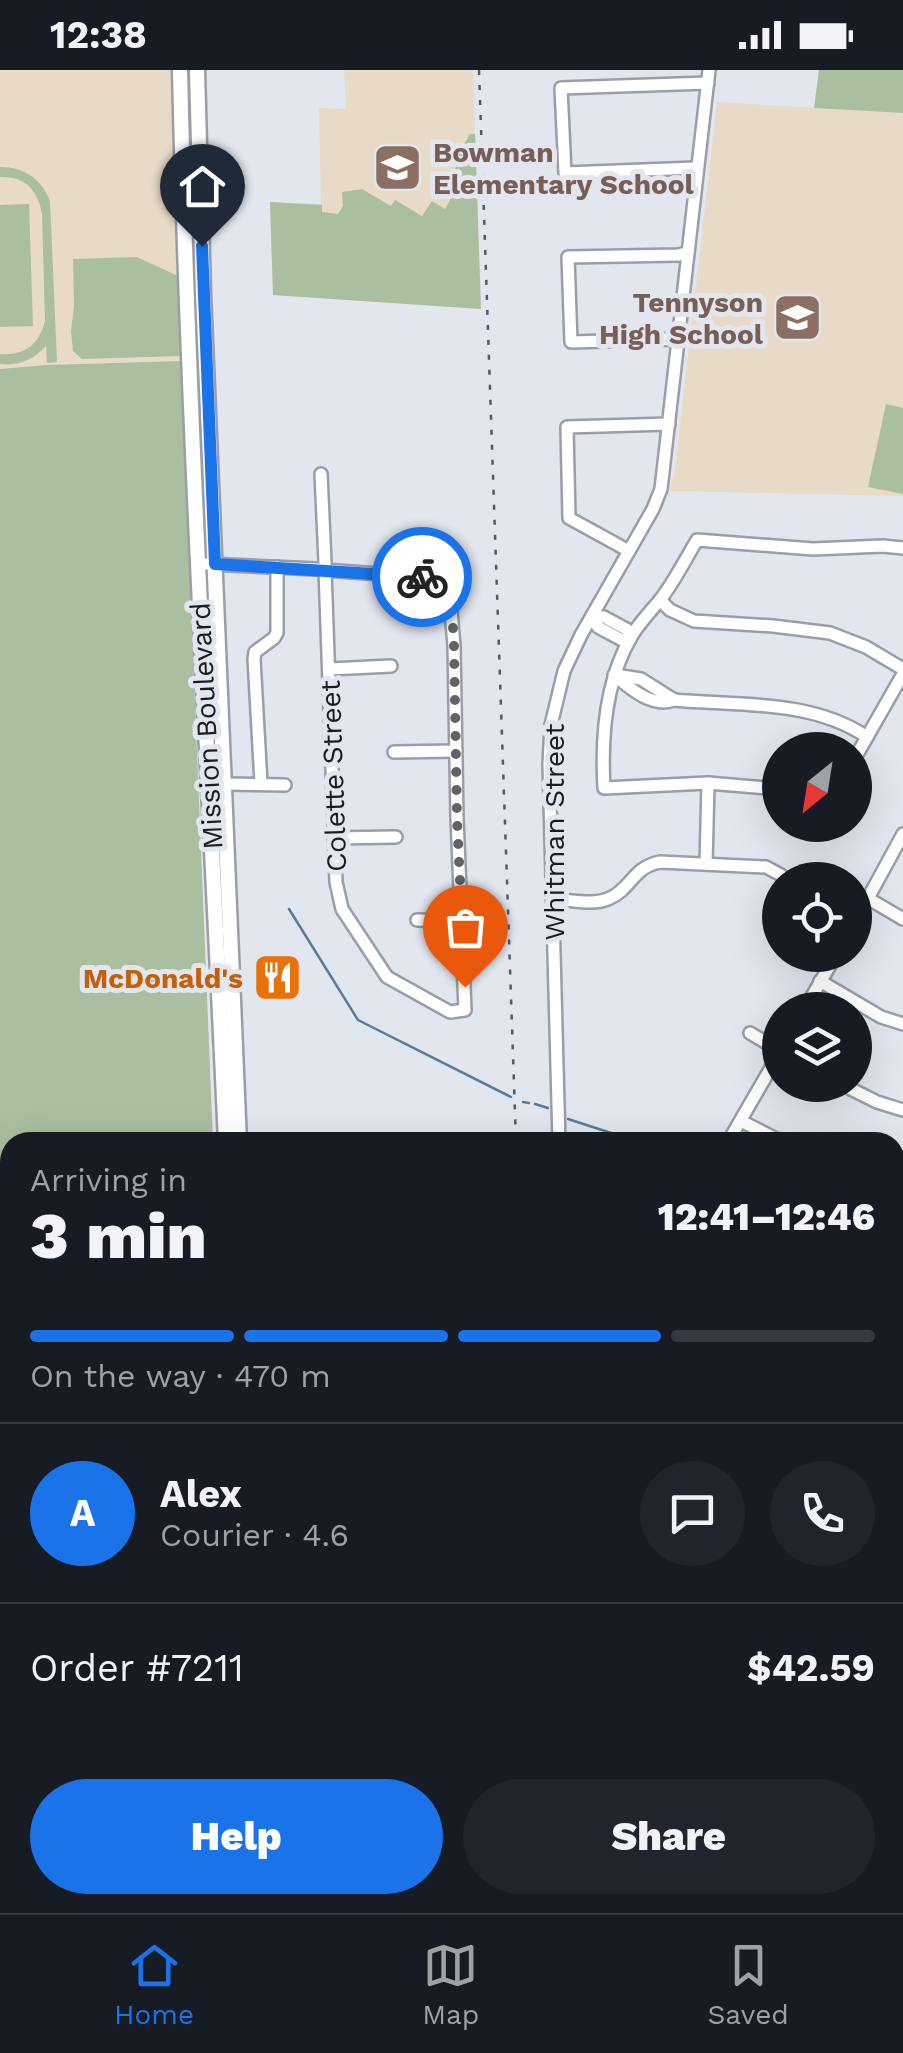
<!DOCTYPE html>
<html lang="en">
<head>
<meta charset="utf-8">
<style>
	:root { --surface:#171b24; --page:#20242c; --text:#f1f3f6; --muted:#9ea1a6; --line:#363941; --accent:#1a73e8 }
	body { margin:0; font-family:"Work Sans",sans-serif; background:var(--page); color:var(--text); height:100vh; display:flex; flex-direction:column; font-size:38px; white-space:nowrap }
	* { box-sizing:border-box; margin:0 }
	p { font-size:32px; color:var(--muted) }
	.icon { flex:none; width:55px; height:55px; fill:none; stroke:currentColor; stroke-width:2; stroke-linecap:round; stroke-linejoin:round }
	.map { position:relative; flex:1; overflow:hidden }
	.panel { position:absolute; left:0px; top:1062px; width:905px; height:782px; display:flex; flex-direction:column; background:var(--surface); border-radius:30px 30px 0 0; box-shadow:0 10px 40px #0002 }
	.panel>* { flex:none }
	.needle { width:65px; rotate:210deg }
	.controls { position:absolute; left:762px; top:662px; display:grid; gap:20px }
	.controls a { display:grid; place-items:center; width:110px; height:110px; border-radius:50%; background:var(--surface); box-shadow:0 10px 40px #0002; font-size:50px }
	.pin { position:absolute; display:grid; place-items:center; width:85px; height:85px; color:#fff; margin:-102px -42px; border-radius:50% 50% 50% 0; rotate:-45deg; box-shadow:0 0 10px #0007 }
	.pin .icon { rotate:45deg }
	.courier { position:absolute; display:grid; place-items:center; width:100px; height:100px; margin:-50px; border:8px solid #1a73e8; border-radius:50%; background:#fff; color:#222; box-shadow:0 2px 12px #0007 }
	.head em { font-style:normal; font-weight:800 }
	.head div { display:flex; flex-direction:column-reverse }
	.head { display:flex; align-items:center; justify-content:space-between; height:170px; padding:0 30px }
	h1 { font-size:65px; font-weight:800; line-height:75px }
	.bar { display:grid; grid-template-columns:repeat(4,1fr); gap:15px 10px; align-content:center; height:120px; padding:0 30px }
	.bar i { height:12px; border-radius:8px; background:var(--line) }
	.bar .active { background:var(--accent) }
	.bar p { grid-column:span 4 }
	.line { display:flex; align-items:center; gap:25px; padding:0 30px; border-top:2px solid var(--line) }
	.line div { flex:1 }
	.round { display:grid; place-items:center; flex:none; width:105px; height:105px; border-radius:52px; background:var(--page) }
	.button { display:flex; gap:20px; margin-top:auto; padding:20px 30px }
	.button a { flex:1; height:115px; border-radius:60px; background:var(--accent); color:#fff; font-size:40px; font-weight:800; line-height:115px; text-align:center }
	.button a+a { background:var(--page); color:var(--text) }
	.status { display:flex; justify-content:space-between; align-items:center; height:70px; padding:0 50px; background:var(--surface); direction:ltr }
	.status svg { height:28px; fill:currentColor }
	.dock { display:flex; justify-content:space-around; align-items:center; height:140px; border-top:2px solid var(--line); background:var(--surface); font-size:28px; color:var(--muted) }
	.dock a { display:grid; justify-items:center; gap:5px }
	.dock .active { color:var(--accent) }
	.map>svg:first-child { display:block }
</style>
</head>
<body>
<div class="status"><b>12:38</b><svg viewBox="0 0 49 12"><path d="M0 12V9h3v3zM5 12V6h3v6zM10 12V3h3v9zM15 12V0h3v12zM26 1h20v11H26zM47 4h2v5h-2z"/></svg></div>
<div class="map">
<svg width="903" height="1843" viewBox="0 0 903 1843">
	<rect width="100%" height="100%" fill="#e2e6ef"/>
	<g fill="#e8dac7">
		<polygon points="0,0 172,0 181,291 46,295 0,299"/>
		<polygon points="344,0 473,0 481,239 273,225 270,132 321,134 319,38 346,39"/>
		<polygon points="717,32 902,43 903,41 903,426 670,421 675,399"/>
	</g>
	<g fill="#aabf9f">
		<polygon points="819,0 903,0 903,43 814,38"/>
		<polygon points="470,64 475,64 481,239 273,225 270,132 322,135 322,142 338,144 343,136 342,122 362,119 391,136 395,130 422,146 432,131 445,139 455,121 447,115 458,93 455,90"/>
		<path d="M0,97c24,0 41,11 50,34l7,161 -10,1 -1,-17c-13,14 -27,20 -46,18v-10c24,2 39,-9 45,-33l-3,-107c-4,-24 -17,-38 -42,-37z"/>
		<polygon points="29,134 33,256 0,257 0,135"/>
		<polygon points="137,187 178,206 181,286 82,289 73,281 71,261 74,236 73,189"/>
		<polygon points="181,291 213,1072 10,1072 10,1122 0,1121 0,299 46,295"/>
		<polygon points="886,334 903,338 903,424 868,417"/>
	</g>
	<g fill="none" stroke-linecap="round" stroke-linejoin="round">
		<g stroke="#587c96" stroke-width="2.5">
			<polyline points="289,839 358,950 511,1027"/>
			<polyline points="523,1032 529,1033"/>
			<polyline points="535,1034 548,1038"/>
			<polyline points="568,1049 639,1072"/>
			<polyline points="895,1167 903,1169"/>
			<polyline points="895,1497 903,1491"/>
			<polyline points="895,1671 898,1698 895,1724"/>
			<polyline points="532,1835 533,1843"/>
		</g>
		<defs>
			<g id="minor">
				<polyline points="696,98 565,103 561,18 708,13"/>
				<polyline points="679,269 571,272 568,187 678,185 688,183"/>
				<polyline points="629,481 569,448 567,357 669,354"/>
				<polyline points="207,494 317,499 325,500 434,508 441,509 449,516 454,576 457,748 465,940 450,942 387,907 342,839 336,812 325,500 325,492 321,404"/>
				<polyline points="660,530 670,540 694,551 773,556 830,563 866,577 903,599"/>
				<polyline points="592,546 598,557 622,570 630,569"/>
				<polyline points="592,546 604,547 628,560 630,569"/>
				<polyline points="330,599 391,596"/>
				<path d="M614,605c17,14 38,33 60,25 64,6 137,-1 193,37"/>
				<polyline points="615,605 641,609 674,630"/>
				<polyline points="394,682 456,681"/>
				<polyline points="855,688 903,604"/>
				<polyline points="261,713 254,589 255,582 274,568 277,563 277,497"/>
				<polyline points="224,714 285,715"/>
				<path d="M780,719l-72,-6 -104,5c-3,-51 1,-106 27,-151 8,-14 19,-25 29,-37 14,-18 25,-40 37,-60l116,9 70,-3 20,2"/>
				<polyline points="335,768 396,767"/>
				<polyline points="706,794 708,713"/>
				<path d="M554,829c17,1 40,7 56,-1 21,-9 23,-31 50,-36l106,5 15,8"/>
				<polyline points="869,829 903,849"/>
				<polyline points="417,850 463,851"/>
				<polyline points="855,852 903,764"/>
				<polyline points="820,911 881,947 903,954"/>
				<polyline points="804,940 836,885"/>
				<polyline points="750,963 780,981"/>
				<polyline points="843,1015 877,1032 903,1040"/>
				<polyline points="741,1051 782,1072"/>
				<polyline points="559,1072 549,694 551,655 564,601 581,565 653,439 661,419 709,0"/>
				<polyline points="728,1072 780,982"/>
				<polyline points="895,1122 903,1125"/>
				<polyline points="0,1134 10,1134"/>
				<polyline points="0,1148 10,1149"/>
				<polyline points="0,1241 10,1241"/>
				<polyline points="895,1296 903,1299"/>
				<polyline points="0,1561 10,1561"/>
				<polyline points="0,1702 10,1701"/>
				<polyline points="895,1778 903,1778"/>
				<polyline points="78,1835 78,1843"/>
				<polyline points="160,1835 160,1843"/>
				<polyline points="369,1835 369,1843"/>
				<polyline points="418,1835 418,1843"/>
				<polyline points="467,1835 467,1843"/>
				<polyline points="576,1835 576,1843"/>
				<polyline points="746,1835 747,1843"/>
				<polyline points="833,1835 833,1843"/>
			</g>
			<g id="major">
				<path d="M180,0c8,358 30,715 46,1072"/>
				<polyline points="197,0 203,223 239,1072"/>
				<polyline points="895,1382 903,1385"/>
				<polyline points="895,1398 903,1401"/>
				<polyline points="242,1835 242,1843"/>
				<polyline points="258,1835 258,1843"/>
			</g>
		</defs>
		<use href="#minor" stroke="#9b9ea7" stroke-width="16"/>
		<use href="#major" stroke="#9b9ea7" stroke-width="19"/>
		<use href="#minor" stroke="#fff" stroke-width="11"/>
		<use href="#major" stroke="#fff" stroke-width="14"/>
		<g stroke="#57595f" stroke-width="2.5" stroke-dasharray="5 10" stroke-linecap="butt">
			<polyline points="479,0 516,1072"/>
			<polyline points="546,1835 546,1843"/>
		</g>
	</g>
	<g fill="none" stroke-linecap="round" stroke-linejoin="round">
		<path stroke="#616368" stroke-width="10" stroke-dasharray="0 18" d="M422,507c13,1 24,1 29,13l3,56 3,172 8,169"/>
		<polyline stroke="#1a73e8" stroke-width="12" points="202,176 215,494 422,507"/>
	</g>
	<defs>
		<symbol id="school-square" viewBox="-11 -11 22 22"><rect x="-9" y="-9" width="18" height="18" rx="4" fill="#8d6e63" stroke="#e2e6ef"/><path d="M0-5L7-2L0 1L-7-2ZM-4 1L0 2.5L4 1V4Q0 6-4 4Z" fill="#fff"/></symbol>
		<symbol id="restaurant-square" viewBox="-11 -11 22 22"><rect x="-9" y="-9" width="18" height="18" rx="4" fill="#e8710a" stroke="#e2e6ef"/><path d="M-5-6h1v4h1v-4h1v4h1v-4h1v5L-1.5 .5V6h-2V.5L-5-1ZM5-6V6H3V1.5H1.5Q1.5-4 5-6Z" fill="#fff"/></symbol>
	</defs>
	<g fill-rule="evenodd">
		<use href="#school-square" x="370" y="70" width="55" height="55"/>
		<use href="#school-square" x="770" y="220" width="55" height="55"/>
		<use href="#restaurant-square" x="250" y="880" width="55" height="55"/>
	</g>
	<g text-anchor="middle" stroke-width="10" stroke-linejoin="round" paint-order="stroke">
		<g font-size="28" font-weight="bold" fill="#785e54" stroke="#e2e6ef" text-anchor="start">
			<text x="433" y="92">Bowman<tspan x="433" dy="32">Elementary School</tspan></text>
			<text x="763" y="242" text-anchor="end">Tennyson<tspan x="763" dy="32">High School</tspan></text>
		</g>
		<g font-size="28" fill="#1b1c20" stroke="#e2e6ef">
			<text transform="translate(206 656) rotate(-93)" y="10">Mission Boulevard</text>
			<text transform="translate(333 706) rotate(-92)" y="10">Colette Street</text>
			<text transform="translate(554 762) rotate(-90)" y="10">Whitman Street</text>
		</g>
		<g font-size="28" font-weight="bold" fill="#c56008" stroke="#e2e6ef" text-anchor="end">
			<text x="243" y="918">McDonald's</text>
		</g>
	</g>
</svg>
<div class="controls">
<a><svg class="needle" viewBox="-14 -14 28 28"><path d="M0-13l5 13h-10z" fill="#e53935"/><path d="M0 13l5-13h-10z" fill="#9ea1a6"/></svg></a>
<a><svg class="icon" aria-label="locate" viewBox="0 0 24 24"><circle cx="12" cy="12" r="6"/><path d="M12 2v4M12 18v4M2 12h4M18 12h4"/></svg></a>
<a><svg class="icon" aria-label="layers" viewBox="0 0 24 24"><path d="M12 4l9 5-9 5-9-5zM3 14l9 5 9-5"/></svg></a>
</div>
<div class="pin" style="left:465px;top:917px;background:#ea580c"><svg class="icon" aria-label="bag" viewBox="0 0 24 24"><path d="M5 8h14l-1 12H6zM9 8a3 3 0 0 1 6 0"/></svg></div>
<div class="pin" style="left:202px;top:176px;background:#1f2937"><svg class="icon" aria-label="home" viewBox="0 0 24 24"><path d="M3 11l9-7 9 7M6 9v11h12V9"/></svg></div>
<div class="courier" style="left:422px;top:507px"><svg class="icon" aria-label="bike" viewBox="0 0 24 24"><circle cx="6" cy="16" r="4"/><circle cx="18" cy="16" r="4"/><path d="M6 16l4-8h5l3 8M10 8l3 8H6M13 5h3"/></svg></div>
<section class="panel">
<div class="head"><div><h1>3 min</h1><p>Arriving in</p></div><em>12:41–12:46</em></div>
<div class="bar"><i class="active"></i><i class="active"></i><i class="active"></i><i></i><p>On the way · 470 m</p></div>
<div class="line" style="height:180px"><b class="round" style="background:var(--accent);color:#fff">A</b><div><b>Alex</b><p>Courier · 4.6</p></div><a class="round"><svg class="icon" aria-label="chat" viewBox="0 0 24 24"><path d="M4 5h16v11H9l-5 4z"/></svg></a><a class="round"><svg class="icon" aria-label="phone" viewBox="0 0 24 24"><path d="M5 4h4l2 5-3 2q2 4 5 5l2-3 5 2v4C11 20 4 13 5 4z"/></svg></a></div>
<div class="line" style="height:130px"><div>Order #7211</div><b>$42.59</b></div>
<div class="button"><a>Help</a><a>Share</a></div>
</section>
</div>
<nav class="dock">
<a class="active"><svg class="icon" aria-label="home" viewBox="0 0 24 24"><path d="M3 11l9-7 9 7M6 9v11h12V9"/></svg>Home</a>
<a><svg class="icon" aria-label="map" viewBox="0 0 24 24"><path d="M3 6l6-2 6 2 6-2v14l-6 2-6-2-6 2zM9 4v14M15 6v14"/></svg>Map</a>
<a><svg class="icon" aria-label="saved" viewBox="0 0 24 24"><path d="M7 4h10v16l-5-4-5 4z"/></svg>Saved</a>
</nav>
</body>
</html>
